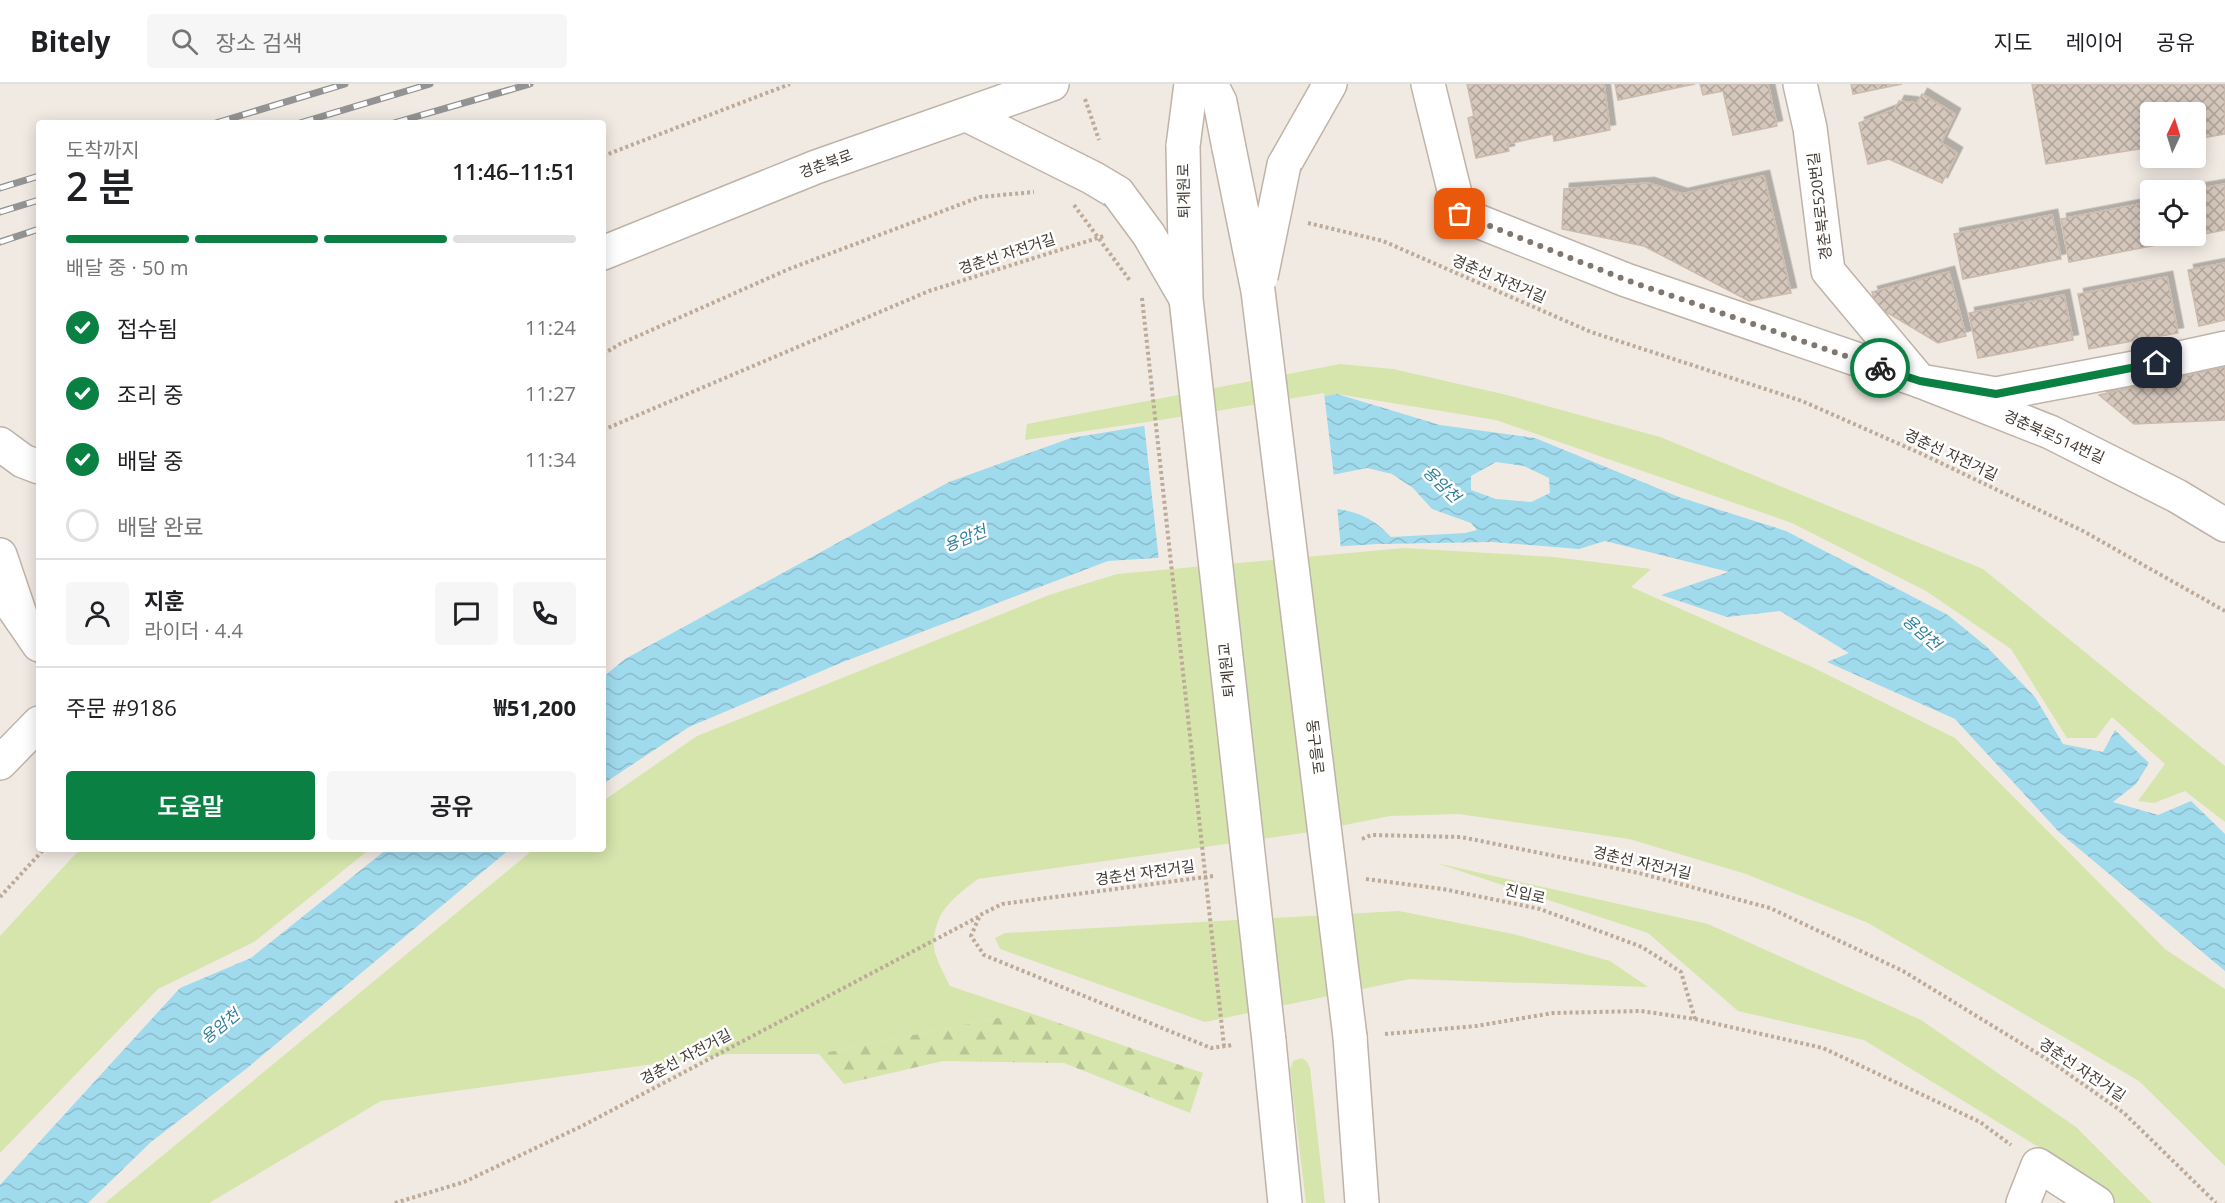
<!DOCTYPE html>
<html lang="ko">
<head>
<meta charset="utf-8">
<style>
	:root { --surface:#fff; --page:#f6f6f6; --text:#202124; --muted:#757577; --line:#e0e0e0; --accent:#0b8043 }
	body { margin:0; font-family:"Open Sans","Noto Sans KR",sans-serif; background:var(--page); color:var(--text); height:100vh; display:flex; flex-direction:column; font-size:22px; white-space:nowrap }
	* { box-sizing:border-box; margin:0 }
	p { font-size:20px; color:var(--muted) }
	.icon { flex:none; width:33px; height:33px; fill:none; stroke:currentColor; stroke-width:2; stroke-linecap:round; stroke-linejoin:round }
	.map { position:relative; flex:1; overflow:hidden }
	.details { position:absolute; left:36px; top:36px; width:570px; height:732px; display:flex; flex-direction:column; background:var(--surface); border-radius:6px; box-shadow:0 3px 15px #0003 }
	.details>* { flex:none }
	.needle { width:39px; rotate:4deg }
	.controls { position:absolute; left:2140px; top:18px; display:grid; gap:12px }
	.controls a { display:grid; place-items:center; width:66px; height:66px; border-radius:6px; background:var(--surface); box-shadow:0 3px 15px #0003; font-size:30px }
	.pin { position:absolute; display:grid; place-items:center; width:51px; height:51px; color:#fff; margin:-26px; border-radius:12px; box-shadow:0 3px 9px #0006 }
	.courier { position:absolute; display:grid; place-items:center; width:60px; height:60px; margin:-30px; border:4px solid #0b8043; border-radius:50%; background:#fff; color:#222; box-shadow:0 2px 8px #0007 }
	.headline em { font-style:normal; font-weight:600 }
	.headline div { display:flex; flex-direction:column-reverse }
	.headline { display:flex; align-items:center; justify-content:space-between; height:102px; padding:0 30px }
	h1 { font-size:39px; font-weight:600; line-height:45px }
	.bar { display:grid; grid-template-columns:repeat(4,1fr); gap:9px 6px; align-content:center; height:72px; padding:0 30px }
	.bar i { height:8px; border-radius:4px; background:var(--line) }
	.bar .selected { background:var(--accent) }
	.bar p { grid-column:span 4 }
	.line { display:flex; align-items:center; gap:15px; padding:0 30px; border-top:2px solid var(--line) }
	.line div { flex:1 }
	.round { display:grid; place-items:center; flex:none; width:63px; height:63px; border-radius:6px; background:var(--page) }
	ol { padding:0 30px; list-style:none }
	li { display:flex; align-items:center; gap:18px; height:66px }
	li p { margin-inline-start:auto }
	li .icon { padding:6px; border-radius:50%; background:var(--accent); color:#fff; stroke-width:4 }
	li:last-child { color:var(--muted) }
	li i { width:33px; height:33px; border:3px solid var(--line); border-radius:50% }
	.cta { display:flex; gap:12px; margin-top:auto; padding:12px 30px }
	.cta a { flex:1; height:69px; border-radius:6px; background:var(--accent); color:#fff; font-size:24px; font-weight:600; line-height:69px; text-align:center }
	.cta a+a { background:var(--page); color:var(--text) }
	header { display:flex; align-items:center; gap:36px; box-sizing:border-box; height:84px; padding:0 30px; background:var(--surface); border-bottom:2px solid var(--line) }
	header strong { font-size:28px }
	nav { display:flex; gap:33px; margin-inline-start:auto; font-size:21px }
	.search { width:420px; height:54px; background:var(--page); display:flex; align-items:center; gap:15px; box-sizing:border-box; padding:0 21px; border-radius:6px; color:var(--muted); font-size:22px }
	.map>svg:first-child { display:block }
</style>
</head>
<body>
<header>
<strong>Bitely</strong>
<div class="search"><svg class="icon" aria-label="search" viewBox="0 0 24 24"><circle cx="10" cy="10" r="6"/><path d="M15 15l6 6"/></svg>장소 검색</div>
<nav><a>지도</a><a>레이어</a><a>공유</a></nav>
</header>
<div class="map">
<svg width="2225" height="1119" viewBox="0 0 2225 1119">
	<defs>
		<pattern id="forest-firs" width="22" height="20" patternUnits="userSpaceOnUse" patternTransform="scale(1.5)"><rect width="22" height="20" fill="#d5e5ac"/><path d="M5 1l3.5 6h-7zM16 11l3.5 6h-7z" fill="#b8c594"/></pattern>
		<pattern id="water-waves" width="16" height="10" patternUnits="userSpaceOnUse" patternTransform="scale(1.5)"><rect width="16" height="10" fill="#a0daed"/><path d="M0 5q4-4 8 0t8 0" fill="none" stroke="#8bbccc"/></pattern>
		<pattern id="building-cross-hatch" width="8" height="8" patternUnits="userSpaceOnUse" patternTransform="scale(1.5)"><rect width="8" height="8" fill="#d5c7bc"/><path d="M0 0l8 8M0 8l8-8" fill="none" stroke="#aea399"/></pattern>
		<filter id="shadow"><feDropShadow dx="5.5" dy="-5.5" stdDeviation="0" flood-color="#0004"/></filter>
	</defs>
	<rect width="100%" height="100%" fill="#f1eae3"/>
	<g fill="#d5e5ac">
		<polygon points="1340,280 1393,285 1507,311 1660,353 1983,485 2225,682 2225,738 2185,707 2154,719 2138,717 2165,680 2112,633 2096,654 2067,654 2011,565 1926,507 1792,439 1496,336 1337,310 1025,356 1027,340"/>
		<path d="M1404,464l150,9 97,12 -20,18 181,80 143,71 210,211 60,40v177l-86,-85 -271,-158 -122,-49 -117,-35 -170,-25 -69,2 -80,16 -332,47c-25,19 -45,33 -44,68 1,12 11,28 16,39l77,26 -208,42h-90l-348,47 -172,102h-104l429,-354h69v-48l94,-65 352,-141 68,-21z"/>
		<polygon points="80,765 370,765 254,858 158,905 0,1069 0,852"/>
		<polygon points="1436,779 1708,840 1921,936 2076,1043 2152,1119 2102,1119 2058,1075 1864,956 1738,927 1648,849"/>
		<polygon points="1399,827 1513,850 1610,877 1648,903 1410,895 1205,938 1000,865 995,854 1005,849"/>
		<polygon points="1302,974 1307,978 1310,984 1325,1119 1306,1119 1290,986 1293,977"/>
	</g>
	<polygon fill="url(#forest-firs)" points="1027,928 1203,989 1190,1029 1064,979 943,977 844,1000 819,970"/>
	<g fill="url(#water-waves)" fill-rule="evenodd">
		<path d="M1337,310l103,31 95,13 144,59 107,34 162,84 39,32 48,50 28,47 40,8 12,-22 34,33 -13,21 -23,18 45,13 33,-14 34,33v137l-166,-139 -104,-113 -128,-57 22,-9 -69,-42 -53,6 -66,-22 68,-23 -124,-31 -26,8 -87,-7 -114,2 -270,17 -265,101 -154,65 -86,57v-107l22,-18 324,-177 122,-44zM1496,378l28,4 25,12 1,15 -19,9 -35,-3 -25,-9v-14zM1367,384l25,6 21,14 19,21 39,14 6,7 -12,3 -74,4c-20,-22 -38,-26 -66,-30l-6,-16 8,-15z"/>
		<polygon points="387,765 510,765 246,985 151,1058 88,1119 0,1119 0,1101 180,904 251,874"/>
	</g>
	<polygon fill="#f1eae3" points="1324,309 1334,393 1329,394 1323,408 1327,420 1337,421 1341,466 1159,477 1144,339"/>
	<g fill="url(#building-cross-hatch)" stroke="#ccbbac" stroke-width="1.5" filter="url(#shadow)">
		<polygon points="1467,0 1604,0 1610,46 1554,57 1553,50 1507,60 1509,67 1476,74 1468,34 1474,32"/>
		<polygon points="1615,0 1695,0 1618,16"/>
		<polygon points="1700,0 1768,0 1777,42 1733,51 1723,7 1703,11"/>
		<polygon points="1851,0 1902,0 1853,10"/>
		<polygon points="2032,0 2225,0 2225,50 2196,55 2196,28 2151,28 2151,63 2046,80"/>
		<polygon points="1922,10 1955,30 1941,59 1957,69 1942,99 1889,75 1868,80 1859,39 1895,25 1899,17 1917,19"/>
		<polygon points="1764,92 1791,209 1749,217 1644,162 1562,145 1564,105 1649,99 1682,110"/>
		<polygon points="2225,100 2225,146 2173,156 2172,152 2196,152 2196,106 2190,106"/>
		<polygon points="2151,118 2151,152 2166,152 2167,159 2069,178 2061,135"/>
		<polygon points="2052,131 2061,175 1963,195 1954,150"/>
		<polygon points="2225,179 2225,236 2199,242 2188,186"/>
		<polygon points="1949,188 1966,252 1938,259 1876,222 1872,208"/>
		<polygon points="2167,193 2178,249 2089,265 2078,210"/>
		<polygon points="2064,211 2073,256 1978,274 1969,229"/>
		<polygon points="2225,283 2225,336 2134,340 2099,311"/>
	</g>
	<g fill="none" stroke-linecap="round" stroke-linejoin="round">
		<defs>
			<g id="minor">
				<polyline points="1211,0 1220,18 1229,64"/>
				<polyline points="1428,0 1460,130 1626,196 1920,297 2050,348 2177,412 2225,441"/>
				<polyline points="1800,0 1810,44 1828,187 1920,297 1996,310 2134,284 2225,264"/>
				<polyline points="967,31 1093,94 1118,109"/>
				<polyline points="1183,62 1191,0"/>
				<polyline points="1284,81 1330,0"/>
				<polyline points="603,169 816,83 1052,0"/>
				<polyline points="0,360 23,377 39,383"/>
				<polyline points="0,471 22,536"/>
				<polyline points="10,519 39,561"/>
				<polyline points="0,679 39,639"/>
				<polyline points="1350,953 1362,1119"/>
				<polyline points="1269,957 1285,1119"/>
				<polyline points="2023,1119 2038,1081 2097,1119"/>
			</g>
		</defs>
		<use href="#minor" stroke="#bfb3a9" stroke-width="36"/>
		<g stroke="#bdaa98" stroke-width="4" stroke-dasharray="3 3" stroke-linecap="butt">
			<polyline points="1085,15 1099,56"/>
			<polyline points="603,72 790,0"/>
			<polyline points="1308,139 1383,157 1591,248 1802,317 1922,370 2083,447 2225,527"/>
			<polyline points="603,270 620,260 789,185 980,113 1034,108"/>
			<polyline points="603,346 929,207 1104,152"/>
			<polyline points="1362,755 1371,751 1461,753 1639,789 1770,824 1903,887 2050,977 2124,1029 2216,1119"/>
			<polyline points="1213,792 1002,820 980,831 971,852 984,871 1211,964 1233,961"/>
			<polyline points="1366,795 1443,805 1540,825 1642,863 1681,888 1695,935"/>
			<polyline points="0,813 44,765"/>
			<polyline points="1385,950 1476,942 1553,929 1641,927 1695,935 1823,964 1980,1038 2011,1061"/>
			<polyline points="395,1119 464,1098 582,1042 980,832"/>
		</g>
		<use href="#minor" stroke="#fff" stroke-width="33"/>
		<defs>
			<g id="rail">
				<polyline points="216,39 345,0"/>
				<polyline points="300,39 430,0"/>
				<polyline points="394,39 530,0"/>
				<polyline points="0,104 39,92"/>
				<polyline points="0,128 39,116"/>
				<polyline points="0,158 39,145"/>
			</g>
		</defs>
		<use href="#rail" stroke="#939393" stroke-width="7"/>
		<use href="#rail" stroke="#fff" stroke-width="4.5" stroke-dasharray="14" stroke-linecap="butt"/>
		<defs>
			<g id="minor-bridge">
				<polyline points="1183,62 1186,215 1269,957"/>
				<polyline points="1229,64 1258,207 1350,953"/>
				<polyline points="1118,109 1149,151 1185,213"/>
				<polyline points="1261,193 1284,81"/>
			</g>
		</defs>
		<use href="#minor-bridge" stroke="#bfb3a9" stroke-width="36" stroke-linecap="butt"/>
		<g stroke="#bdaa98" stroke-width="4" stroke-dasharray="3 3" stroke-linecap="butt">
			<polyline points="1074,121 1131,198"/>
			<polyline points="1142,214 1224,962"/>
		</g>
		<use href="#minor-bridge" stroke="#fff" stroke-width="33"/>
	</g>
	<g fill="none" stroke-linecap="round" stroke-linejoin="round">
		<polyline stroke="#7f7871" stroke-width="6" stroke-dasharray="0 10.8" points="1460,130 1626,196 1880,284"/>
		<polyline stroke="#0b8043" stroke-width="8" points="1880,284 1920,297 1996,310 2157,279"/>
	</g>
	<g text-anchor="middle" stroke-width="5" stroke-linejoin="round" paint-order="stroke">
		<g font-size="15" fill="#423a33" stroke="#fff">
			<text transform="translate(826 80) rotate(-20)" y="5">경춘북로</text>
			<text transform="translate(1184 107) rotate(-91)" y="5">퇴계원로</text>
			<text transform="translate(1820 122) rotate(-97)" y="5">경춘북로520번길</text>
			<text transform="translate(1007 170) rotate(-18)" y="5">경춘선 자전거길</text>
			<text transform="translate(1499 195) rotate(23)" y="5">경춘선 자전거길</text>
			<text transform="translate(2054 353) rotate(24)" y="5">경춘북로514번길</text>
			<text transform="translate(1951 371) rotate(25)" y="5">경춘선 자전거길</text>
			<text transform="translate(1227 586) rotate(-96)" y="5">퇴계원교</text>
			<text transform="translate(1315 663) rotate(83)" y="5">동구릉로</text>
			<text transform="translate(1642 779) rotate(13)" y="5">경춘선 자전거길</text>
			<text transform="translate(1145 789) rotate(-8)" y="5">경춘선 자전거길</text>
			<text transform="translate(1525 810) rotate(13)" y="5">진입로</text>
			<text transform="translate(686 973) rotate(-28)" y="5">경춘선 자전거길</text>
			<text transform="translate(2082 986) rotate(34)" y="5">경춘선 자전거길</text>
		</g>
		<g font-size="16" font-style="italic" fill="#2e7f9b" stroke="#fff">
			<text transform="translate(1442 400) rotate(44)" y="6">용암천</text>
			<text transform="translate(965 454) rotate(-22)" y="6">용암천</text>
			<text transform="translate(1922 548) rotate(41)" y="6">용암천</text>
			<text transform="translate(220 942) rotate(-39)" y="6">용암천</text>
		</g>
	</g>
</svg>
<div class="controls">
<a><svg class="needle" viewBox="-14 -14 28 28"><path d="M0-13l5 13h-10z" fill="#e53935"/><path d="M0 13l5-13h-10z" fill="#757577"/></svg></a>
<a><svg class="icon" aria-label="locate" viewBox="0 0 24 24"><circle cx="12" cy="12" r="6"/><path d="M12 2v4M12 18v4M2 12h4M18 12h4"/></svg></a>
</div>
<div class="pin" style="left:1460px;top:130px;background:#ea580c"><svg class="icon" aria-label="bag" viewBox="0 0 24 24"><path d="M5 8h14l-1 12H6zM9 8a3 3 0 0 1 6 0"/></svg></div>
<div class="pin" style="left:2157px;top:279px;background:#1f2937"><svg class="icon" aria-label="home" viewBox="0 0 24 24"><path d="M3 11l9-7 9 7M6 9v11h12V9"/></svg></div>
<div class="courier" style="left:1880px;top:284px"><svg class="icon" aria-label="bike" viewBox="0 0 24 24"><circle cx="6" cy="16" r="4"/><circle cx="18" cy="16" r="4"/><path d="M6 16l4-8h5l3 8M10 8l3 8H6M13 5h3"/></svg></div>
<section class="details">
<div class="headline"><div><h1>2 분</h1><p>도착까지</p></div><em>11:46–11:51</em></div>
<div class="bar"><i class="selected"></i><i class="selected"></i><i class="selected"></i><i></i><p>배달 중 · 50 m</p></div>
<ol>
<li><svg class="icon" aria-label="check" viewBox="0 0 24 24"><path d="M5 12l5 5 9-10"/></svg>접수됨<p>11:24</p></li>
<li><svg class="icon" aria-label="check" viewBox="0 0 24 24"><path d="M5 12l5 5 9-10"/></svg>조리 중<p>11:27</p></li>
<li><svg class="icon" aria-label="check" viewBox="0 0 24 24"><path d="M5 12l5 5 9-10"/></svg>배달 중<p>11:34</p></li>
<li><i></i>배달 완료</li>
</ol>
<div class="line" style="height:108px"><a class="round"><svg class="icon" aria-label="person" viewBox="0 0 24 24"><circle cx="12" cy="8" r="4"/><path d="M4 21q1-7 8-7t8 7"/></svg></a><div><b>지훈</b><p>라이더 · 4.4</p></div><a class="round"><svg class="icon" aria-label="chat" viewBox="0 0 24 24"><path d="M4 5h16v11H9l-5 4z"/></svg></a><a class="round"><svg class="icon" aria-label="phone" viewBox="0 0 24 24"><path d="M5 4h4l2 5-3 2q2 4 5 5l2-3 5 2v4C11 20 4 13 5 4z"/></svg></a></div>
<div class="line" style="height:78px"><div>주문 #9186</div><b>₩51,200</b></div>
<div class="cta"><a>도움말</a><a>공유</a></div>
</section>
</div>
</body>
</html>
